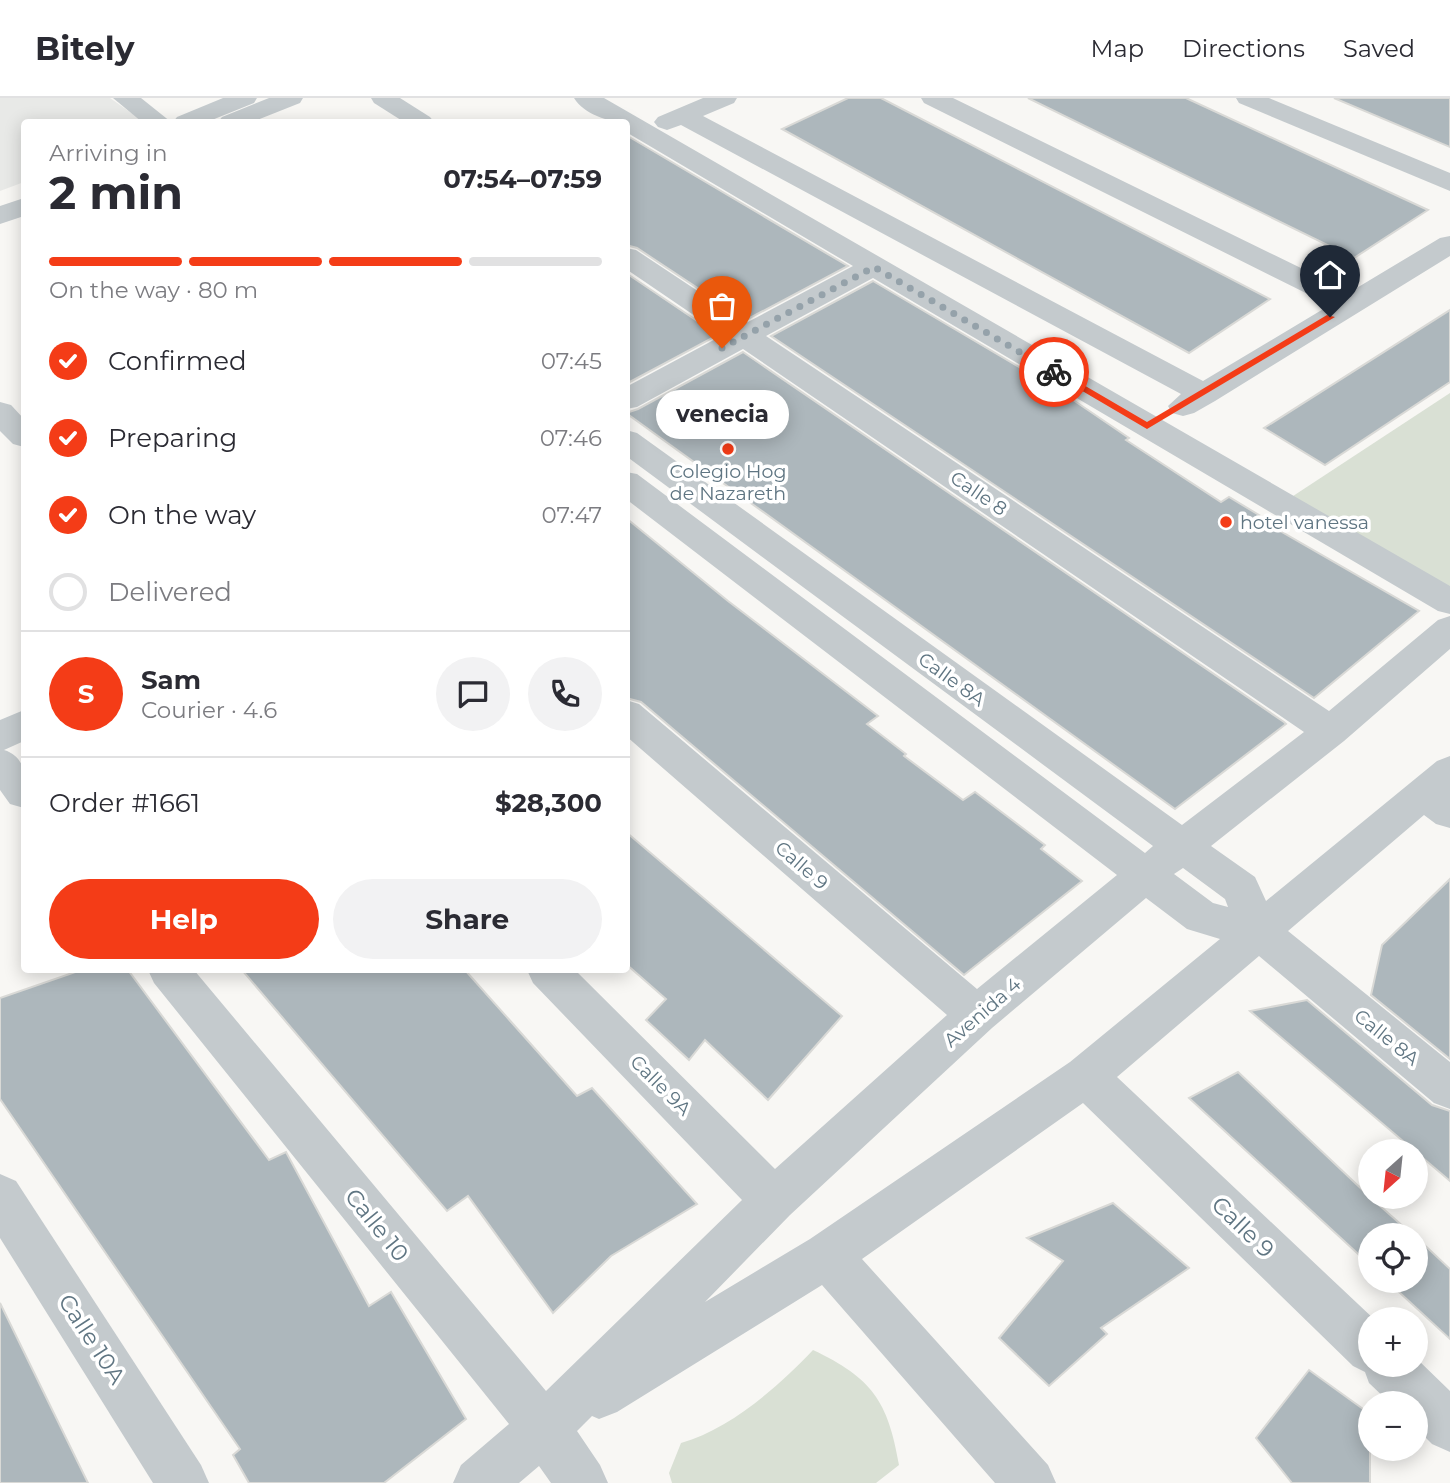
<!DOCTYPE html>
<html lang="en">
<head>
<meta charset="utf-8">
<style>
	:root { --surface:#fff; --page:#f2f2f3; --text:#2b2b33; --muted:#7c7c81; --line:#e1e1e2; --accent:#f43c17 }
	body { margin:0; font-family:Montserrat,sans-serif; background:var(--page); color:var(--text); height:100vh; display:flex; flex-direction:column; font-size:26px; white-space:nowrap }
	* { box-sizing:border-box; margin:0 }
	p { font-size:23px; color:var(--muted) }
	.icon { flex:none; width:38px; height:38px; fill:none; stroke:currentColor; stroke-width:2; stroke-linecap:round; stroke-linejoin:round }
	.map { position:relative; flex:1; overflow:hidden }
	.drawer { position:absolute; left:21px; top:21px; width:609px; height:854px; display:flex; flex-direction:column; background:var(--surface); border-radius:7px; box-shadow:0 4px 18px #0003 }
	.drawer>* { flex:none }
	.needle { width:46px; rotate:207deg }
	.fabs { position:absolute; left:1358px; top:1041px; display:grid; gap:14px }
	.fabs a { display:grid; place-items:center; width:70px; height:70px; border-radius:50%; background:var(--surface); box-shadow:0 4px 18px #0003; font-size:35px }
	.pin { position:absolute; display:grid; place-items:center; width:60px; height:60px; color:#fff; margin:-72px -30px; border-radius:50% 50% 50% 0; rotate:-45deg; box-shadow:0 0 7px #0007 }
	.pin .icon { rotate:45deg }
	.courier { position:absolute; display:grid; place-items:center; width:70px; height:70px; margin:-35px; border:5px solid #f43c17; border-radius:50%; background:#fff; color:#222; box-shadow:0 2px 9px #0007 }
	.bubble { position:absolute; height:49px; border-radius:24px; background:var(--surface); box-shadow:0 4px 18px #0003; font-size:23px; font-weight:700; line-height:49px; text-align:center }
	.headline em { font-style:normal; font-weight:700 }
	.headline div { display:flex; flex-direction:column-reverse }
	.headline { display:flex; align-items:center; justify-content:space-between; height:119px; padding:0 28px }
	h1 { font-size:46px; font-weight:700; line-height:52px }
	.bar { display:grid; grid-template-columns:repeat(4,1fr); gap:10px 7px; align-content:center; height:84px; padding:0 28px }
	.bar i { height:9px; border-radius:5px; background:var(--line) }
	.bar .current { background:var(--accent) }
	.bar p { grid-column:span 4 }
	.line { display:flex; align-items:center; gap:18px; padding:0 28px; border-top:2px solid var(--line) }
	.line div { flex:1 }
	.round { display:grid; place-items:center; flex:none; width:74px; height:74px; border-radius:37px; background:var(--page) }
	ol { padding:0 28px; list-style:none }
	li { display:flex; align-items:center; gap:21px; height:77px }
	li p { margin-inline-start:auto }
	li .icon { padding:7px; border-radius:50%; background:var(--accent); color:#fff; stroke-width:4 }
	li:last-child { color:var(--muted) }
	li i { width:38px; height:38px; border:4px solid var(--line); border-radius:50% }
	.primary-button { display:flex; gap:14px; margin-top:auto; padding:14px 28px }
	.primary-button a { flex:1; height:80px; border-radius:42px; background:var(--accent); color:#fff; font-size:28px; font-weight:700; line-height:80px; text-align:center }
	.primary-button a+a { background:var(--page); color:var(--text) }
	header { display:flex; align-items:center; gap:42px; box-sizing:border-box; height:98px; padding:0 35px; background:var(--surface); border-bottom:2px solid var(--line) }
	header strong { font-size:33px }
	nav { display:flex; gap:38px; margin-inline-start:auto; font-size:24px }
	.map>svg:first-child { display:block }
</style>
</head>
<body>
<header>
<strong>Bitely</strong>
<nav><a>Map</a><a>Directions</a><a>Saved</a></nav>
</header>
<div class="map">
<svg width="1450" height="1385" viewBox="0 0 1450 1385">
	<rect width="100%" height="100%" fill="#f8f7f4"/>
	<polygon fill="#e8e9e7" points="0,0 110,0 144,24 24,24 24,84 0,93"/>
	<g fill="#d9e0d4">
		<polygon points="1450,295 1450,500 1287,402"/>
		<path d="M813,1252c59,28 75,51 86,115l-23,18h-204l-3,-10 12,-30c49,-14 97,-56 132,-93z"/>
	</g>
	<g fill="#adb7bc" stroke="#d9d9d6" stroke-width="2">
		<polygon points="848,0 881,0 1270,201 1189,255 782,31"/>
		<polygon points="1028,0 1186,0 1428,112 1354,160"/>
		<polygon points="1334,0 1450,0 1450,49"/>
		<polygon points="626,37 848,168 746,222 637,150 626,147"/>
		<polygon points="626,175 718,237 626,286"/>
		<polygon points="873,183 1060,293 1129,340 1126,342 1221,404 1229,399 1259,417 1256,419 1419,513 1314,600 771,238"/>
		<polygon points="1450,212 1450,284 1325,367 1264,330"/>
		<polygon points="743,254 1284,624 1286,626 1175,711 626,315 638,311"/>
		<polygon points="626,420 728,503 878,618 867,626 906,656 904,658 963,702 975,694 1045,747 1041,751 1082,783 964,877 641,604 626,600"/>
		<polygon points="626,734 842,918 768,1002 705,942 689,962 646,922 666,901 626,866"/>
		<polygon points="1450,781 1450,961 1371,897 1382,847"/>
		<polygon points="81,872 128,872 269,1062 286,1054 369,1208 391,1194 466,1321 384,1385 249,1385 233,1357 240,1351 0,1001 0,900"/>
		<polygon points="242,872 465,872 577,998 592,990 697,1106 611,1158 553,1215 468,1098 447,1113"/>
		<polygon points="1307,902 1432,1007 1450,1013 1450,1083 1250,913"/>
		<polygon points="1238,974 1370,1099 1414,1138 1370,1138 1370,1167 1189,1000"/>
		<polygon points="1113,1105 1189,1170 1101,1230 1107,1236 1049,1288 999,1240 1063,1163 1027,1140"/>
		<polygon points="1416,1139 1450,1171 1450,1241 1387,1183 1416,1183"/>
		<polygon points="0,1205 88,1385 0,1385"/>
		<polygon points="1309,1272 1370,1316 1370,1385 1292,1385 1256,1340"/>
	</g>
	<g fill="none" stroke-linecap="round" stroke-linejoin="round">
		<g fill="#c4cacd" fill-rule="evenodd">
			<polygon points="113,0 141,0 171,24 142,24"/>
			<polygon points="223,0 257,0 254,5 207,24 173,24 177,19"/>
			<polygon points="269,0 303,0 300,5 252,24 218,24 222,19"/>
			<polygon points="371,0 400,0 430,19 434,24 404,24 374,5"/>
			<path d="M574,0h30l846,488v28l-12,-3 -565,-333 -107,58 563,375 109,-91 12,-4v33l-106,92 -133,105 44,31 11,24 171,-140 13,-5v72l-14,-4 -12,-9 -136,116 162,131v47l-16,-6 -175,-147 -142,121 258,243h-5v45h46v-7l34,33v61l-18,-8 -16,-16v-24h-25l-22,-21 -4,-11 -12,-6 -270,-263 -221,156 186,206 8,18h-61l-173,-198 -205,127 -18,7 -7,-3 -15,15 23,34 8,18h-57l-12,-17 -20,17h-66l8,-18 48,-41 -355,-441 -6,-13h46l352,421 196,-191 -209,-217 -6,-13h48l200,199 172,-154 -321,-279v-36l13,4 338,285 140,-114 -491,-376v-27l11,2 508,379 8,-7 -527,-390v-26l11,3 545,392 122,-93 -561,-383 -106,58 -11,2v-22l97,-52 -97,-66v-21l10,2 110,73 107,-57 -227,-134v-10c-18,0 -42,-8 -52,-24zM1183,770l42,31 3,8 -15,-4 -39,-29zM1146,800l41,31 33,10 -150,123 -260,177 -105,63 85,-87 202,-187z"/>
			<polygon points="703,0 737,0 734,5 703,18 1203,283 1330,207 924,5 921,0 953,0 1350,194 1440,140 1450,138 1450,158 1215,303 1194,315 1183,318 1172,315 1168,308 1181,296 681,27 667,32 658,29 654,24 658,19"/>
			<polygon points="1236,0 1269,0 1450,75 1450,93 1239,5"/>
			<polygon points="24,100 24,118 0,126 0,108"/>
			<polygon points="0,304 11,307 24,321 24,349 13,346 0,333"/>
			<path d="M24,612v31l-20,9c26,8 22,36 20,58l-14,-4 -10,-14v-70z"/>
			<polygon points="0,1076 16,1083 201,1367 209,1385 153,1385 0,1140"/>
		</g>
	</g>
	<polygon fill="#f43c17" points="1327,217 1335,219 1147,331 1050,274 1058,272 1147,324"/>
	<g fill="none" stroke-linecap="round" stroke-linejoin="round">
		<polyline stroke="#95a2aa" stroke-width="7" stroke-dasharray="0 12.6" points="722,250 874,169 1054,274"/>
	</g>
	<g fill="#f43c17" stroke="#fff" stroke-width="2.5">
		<circle cx="728" cy="351" r="7"/>
		<circle cx="1226" cy="424" r="7"/>
	</g>
	<g text-anchor="middle" stroke-width="7" stroke-linejoin="round" paint-order="stroke">
		<g font-size="19" fill="#5f7582" stroke="#fff">
			<text x="728" y="380">Colegio Hog<tspan x="728" dy="22">de Nazareth</tspan></text>
			<text x="1240" y="431" text-anchor="start">hotel vanessa</text>
		</g>
		<g font-size="19" fill="#5f7582" stroke="#fff">
			<text transform="translate(979 395) rotate(34)" y="7">Calle 8</text>
			<text transform="translate(952 581) rotate(36)" y="7">Calle 8A</text>
			<text transform="translate(802 767) rotate(41)" y="7">Calle 9</text>
			<text transform="translate(982 914) rotate(-41)" y="7">Avenida 4</text>
			<text transform="translate(1387 939) rotate(39)" y="7">Calle 8A</text>
			<text transform="translate(661 987) rotate(45)" y="7">Calle 9A</text>
		</g>
		<g font-size="23" fill="#5f7582" stroke="#fff">
			<text transform="translate(377 1127) rotate(51)" y="8">Calle 10</text>
			<text transform="translate(1243 1129) rotate(44)" y="8">Calle 9</text>
			<text transform="translate(92 1241) rotate(57)" y="8">Calle 10A</text>
		</g>
	</g>
</svg>
<div class="fabs">
<a><svg class="needle" viewBox="-14 -14 28 28"><path d="M0-13l5 13h-10z" fill="#e53935"/><path d="M0 13l5-13h-10z" fill="#7c7c81"/></svg></a>
<a><svg class="icon" aria-label="locate" viewBox="0 0 24 24"><circle cx="12" cy="12" r="6"/><path d="M12 2v4M12 18v4M2 12h4M18 12h4"/></svg></a>
<a>+</a>
<a>−</a>
</div>
<div class="pin" style="left:722px;top:250px;background:#ea580c"><svg class="icon" aria-label="bag" viewBox="0 0 24 24"><path d="M5 8h14l-1 12H6zM9 8a3 3 0 0 1 6 0"/></svg></div>
<div class="pin" style="left:1330px;top:219px;background:#1f2937"><svg class="icon" aria-label="home" viewBox="0 0 24 24"><path d="M3 11l9-7 9 7M6 9v11h12V9"/></svg></div>
<div class="courier" style="left:1054px;top:274px"><svg class="icon" aria-label="bike" viewBox="0 0 24 24"><circle cx="6" cy="16" r="4"/><circle cx="18" cy="16" r="4"/><path d="M6 16l4-8h5l3 8M10 8l3 8H6M13 5h3"/></svg></div>
<div class="bubble" style="left:656px;top:292px;width:133px">venecia</div>
<section class="drawer">
<div class="headline"><div><h1>2 min</h1><p>Arriving in</p></div><em>07:54–07:59</em></div>
<div class="bar"><i class="current"></i><i class="current"></i><i class="current"></i><i></i><p>On the way · 80 m</p></div>
<ol>
<li><svg class="icon" aria-label="check" viewBox="0 0 24 24"><path d="M5 12l5 5 9-10"/></svg>Confirmed<p>07:45</p></li>
<li><svg class="icon" aria-label="check" viewBox="0 0 24 24"><path d="M5 12l5 5 9-10"/></svg>Preparing<p>07:46</p></li>
<li><svg class="icon" aria-label="check" viewBox="0 0 24 24"><path d="M5 12l5 5 9-10"/></svg>On the way<p>07:47</p></li>
<li><i></i>Delivered</li>
</ol>
<div class="line" style="height:126px"><b class="round" style="background:var(--accent);color:#fff">S</b><div><b>Sam</b><p>Courier · 4.6</p></div><a class="round"><svg class="icon" aria-label="chat" viewBox="0 0 24 24"><path d="M4 5h16v11H9l-5 4z"/></svg></a><a class="round"><svg class="icon" aria-label="phone" viewBox="0 0 24 24"><path d="M5 4h4l2 5-3 2q2 4 5 5l2-3 5 2v4C11 20 4 13 5 4z"/></svg></a></div>
<div class="line" style="height:91px"><div>Order #1661</div><b>$28,300</b></div>
<div class="primary-button"><a>Help</a><a>Share</a></div>
</section>
</div>
</body>
</html>
